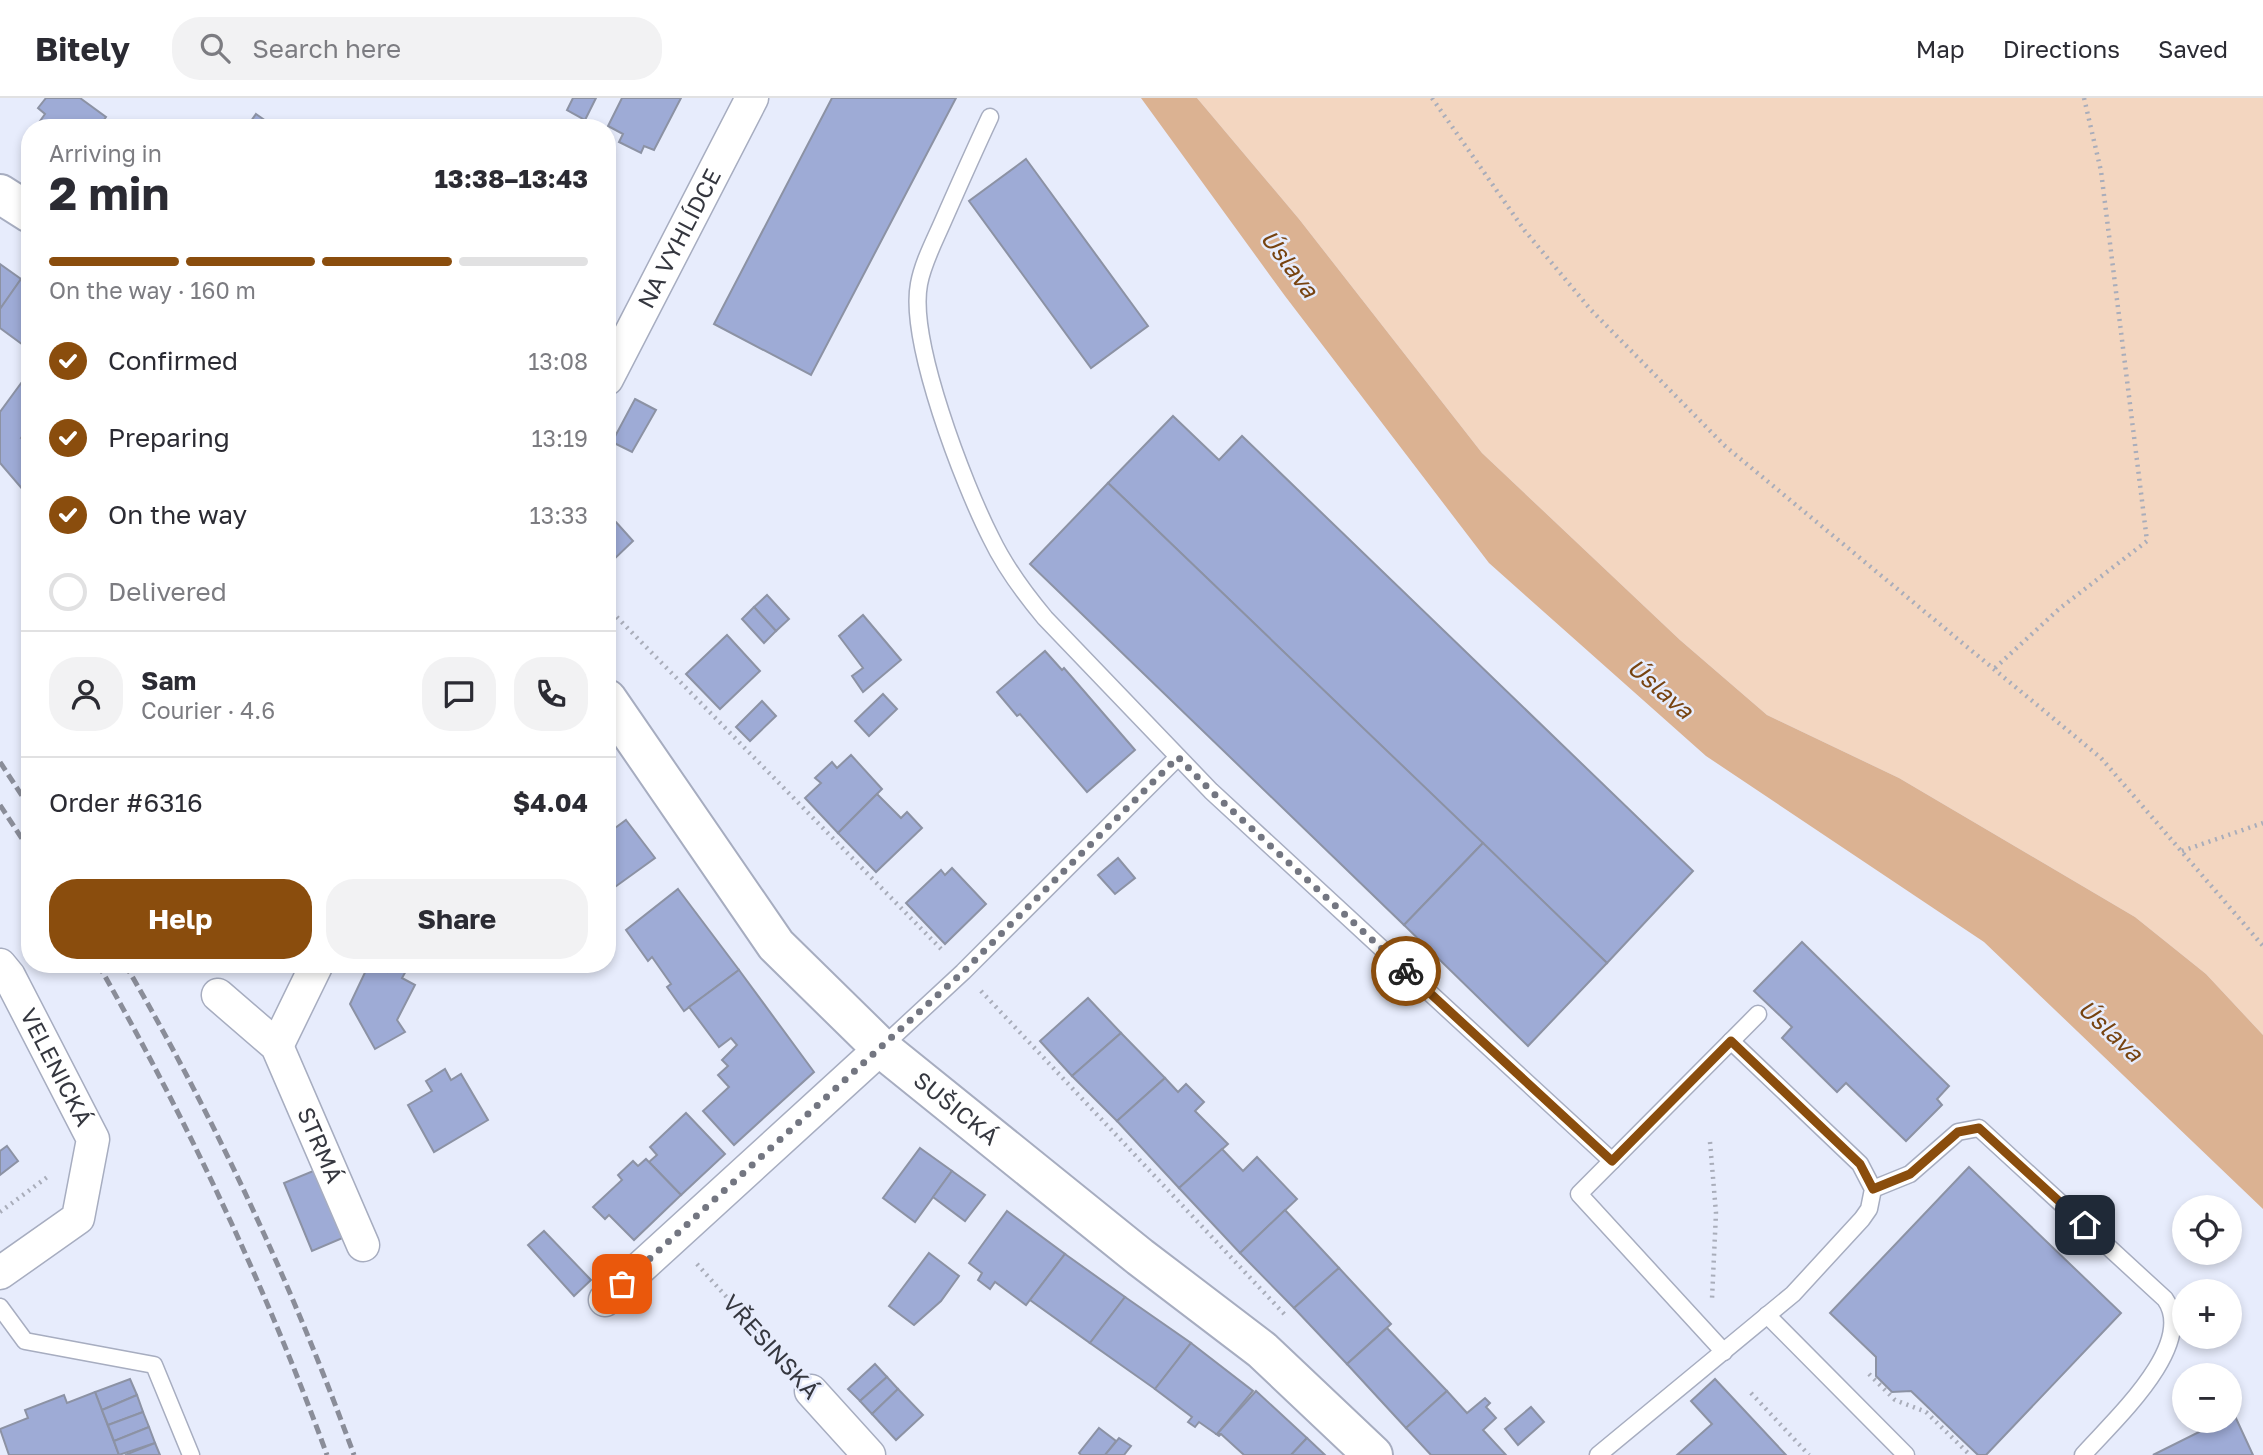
<!DOCTYPE html>
<html lang="en">
<head>
<meta charset="utf-8">
<style>
	:root { --surface:#fff; --page:#f2f2f3; --text:#2b2b33; --muted:#7c7c81; --line:#e1e1e2; --accent:#8a4d0d }
	body { margin:0; font-family:"Golos Text",sans-serif; background:var(--page); color:var(--text); height:100vh; display:flex; flex-direction:column; font-size:26px; white-space:nowrap }
	* { box-sizing:border-box; margin:0 }
	p { font-size:23px; color:var(--muted) }
	.icon { flex:none; width:38px; height:38px; fill:none; stroke:currentColor; stroke-width:2; stroke-linecap:round; stroke-linejoin:round }
	.map { position:relative; flex:1; overflow:hidden }
	.panel { position:absolute; left:21px; top:21px; width:595px; height:854px; display:flex; flex-direction:column; background:var(--surface); border-radius:28px; box-shadow:0 4px 10px #0003 }
	.panel>* { flex:none }
	.buttons { position:absolute; left:2172px; top:1097px; display:grid; gap:14px }
	.buttons a { display:grid; place-items:center; width:70px; height:70px; border-radius:50%; background:var(--surface); box-shadow:0 4px 10px #0003; font-size:35px }
	.pin { position:absolute; display:grid; place-items:center; width:60px; height:60px; color:#fff; margin:-30px; border-radius:14px; box-shadow:0 4px 10px #0006 }
	.courier { position:absolute; display:grid; place-items:center; width:70px; height:70px; margin:-35px; border:5px solid #8a4d0d; border-radius:50%; background:#fff; color:#222; box-shadow:0 2px 9px #0007 }
	.headline em { font-style:normal; font-weight:700 }
	.headline div { display:flex; flex-direction:column-reverse }
	.headline { display:flex; align-items:center; justify-content:space-between; height:119px; padding:0 28px }
	h1 { font-size:46px; font-weight:700; line-height:52px }
	.bar { display:grid; grid-template-columns:repeat(4,1fr); gap:10px 7px; align-content:center; height:84px; padding:0 28px }
	.bar i { height:9px; border-radius:5px; background:var(--line) }
	.bar .active { background:var(--accent) }
	.bar p { grid-column:span 4 }
	.line { display:flex; align-items:center; gap:18px; padding:0 28px; border-top:2px solid var(--line) }
	.line div { flex:1 }
	.round { display:grid; place-items:center; flex:none; width:74px; height:74px; border-radius:28px; background:var(--page) }
	ol { padding:0 28px; list-style:none }
	li { display:flex; align-items:center; gap:21px; height:77px }
	li p { margin-inline-start:auto }
	li .icon { padding:7px; border-radius:50%; background:var(--accent); color:#fff; stroke-width:4 }
	li:last-child { color:var(--muted) }
	li i { width:38px; height:38px; border:4px solid var(--line); border-radius:50% }
	.action { display:flex; gap:14px; margin-top:auto; padding:14px 28px }
	.action a { flex:1; height:80px; border-radius:28px; background:var(--accent); color:#fff; font-size:28px; font-weight:700; line-height:80px; text-align:center }
	.action a+a { background:var(--page); color:var(--text) }
	header { display:flex; align-items:center; gap:42px; box-sizing:border-box; height:98px; padding:0 35px; background:var(--surface); border-bottom:2px solid var(--line) }
	header strong { font-size:33px }
	nav { display:flex; gap:38px; margin-inline-start:auto; font-size:24px }
	.search { width:490px; height:63px; background:var(--page); display:flex; align-items:center; gap:18px; box-sizing:border-box; padding:0 24px; border-radius:28px; color:var(--muted); font-size:26px }
	.map>svg:first-child { display:block }
</style>
</head>
<body>
<header>
<strong>Bitely</strong>
<div class="search"><svg class="icon" aria-label="search" viewBox="0 0 24 24"><circle cx="10" cy="10" r="6"/><path d="M15 15l6 6"/></svg>Search here</div>
<nav><a>Map</a><a>Directions</a><a>Saved</a></nav>
</header>
<div class="map">
<svg width="2263" height="1357" viewBox="0 0 2263 1357">
	<rect width="100%" height="100%" fill="#e7ecfc"/>
	<polygon fill="#f3d6c0" points="1197,0 2263,0 2263,937 2206,876 2135,819 1899,680 1767,617 1680,542 1482,355 1299,121"/>
	<polygon fill="#dbb292" points="1141,0 1197,0 1299,121 1482,355 1680,542 1767,617 1899,680 2135,819 2206,876 2263,937 2263,1111 1984,844 1706,658 1489,465 1285,198"/>
	<g fill="#9eabd6" stroke="#8c92a4" stroke-width="2">
		<polygon points="46,0 80,0 106,19 98,30 35,30 45,16 38,10"/>
		<polygon points="573,0 596,0 585,22 567,12"/>
		<polygon points="622,0 681,0 654,52 644,48 641,55 619,44 623,36 608,28"/>
		<polygon points="832,0 956,0 811,277 714,226"/>
		<polygon points="256,16 276,30 246,30"/>
		<polygon points="1026,61 1148,228 1091,270 969,103"/>
		<polygon points="0,166 21,181 1,210 0,209"/>
		<polygon points="21,181 30,187 30,252 0,230 0,211"/>
		<polygon points="30,273 30,327 21,340 30,347 30,400 0,365 0,314"/>
		<polygon points="635,301 656,312 632,354 612,344"/>
		<polygon points="1173,318 1219,362 1242,338 1693,773 1607,865 1108,385"/>
		<polygon points="1108,385 1483,745 1404,827 1030,466"/>
		<polygon points="607,419 616,424 633,443 607,468"/>
		<polygon points="767,497 789,521 776,533 754,509"/>
		<polygon points="754,509 776,533 764,545 742,521"/>
		<polygon points="863,517 901,562 863,594 852,578 863,570 839,538"/>
		<polygon points="727,537 760,573 720,611 686,576"/>
		<polygon points="1045,553 1062,572 1064,570 1135,652 1087,694 1020,616 1017,618 997,594"/>
		<polygon points="883,596 897,611 869,638 855,623"/>
		<polygon points="762,603 776,618 750,643 736,629"/>
		<polygon points="851,657 882,691 838,735 805,700 821,685 815,680 832,664 837,670"/>
		<polygon points="877,696 901,720 907,714 922,730 876,774 838,735"/>
		<polygon points="626,722 655,760 615,789 607,779 607,736"/>
		<polygon points="1483,745 1607,865 1528,948 1404,827"/>
		<polygon points="1118,760 1135,780 1115,796 1098,777"/>
		<polygon points="952,770 986,806 945,846 906,805 941,772 945,777"/>
		<polygon points="678,791 739,872 684,913 667,889 671,886 652,859 648,863 626,832"/>
		<polygon points="1802,844 1949,988 1937,1001 1942,1007 1906,1043 1846,985 1837,994 1782,940 1792,929 1754,893"/>
		<polygon points="369,866 387,874 393,866 406,873 402,880 415,887 397,922 405,934 375,951 350,906"/>
		<polygon points="739,872 814,974 734,1047 703,1013 729,989 718,977 728,968 722,962 737,947 731,940 719,949 689,909"/>
		<polygon points="1088,900 1121,935 1072,978 1040,943"/>
		<polygon points="1121,935 1165,980 1117,1023 1072,978"/>
		<polygon points="445,971 451,982 461,976 488,1022 434,1054 408,1007 432,993 426,983"/>
		<polygon points="1165,980 1178,994 1186,986 1204,1004 1195,1013 1228,1046 1179,1090 1117,1023"/>
		<polygon points="686,1015 725,1056 681,1097 649,1064 657,1057 650,1049"/>
		<polygon points="7,1048 18,1063 0,1077 0,1053"/>
		<polygon points="920,1050 952,1073 915,1124 883,1100"/>
		<polygon points="1222,1051 1243,1073 1257,1059 1297,1101 1240,1155 1179,1090"/>
		<polygon points="646,1061 681,1097 634,1142 609,1117 605,1121 593,1109 622,1082 618,1077 633,1063 638,1068"/>
		<polygon points="1969,1069 2121,1215 1986,1357 1978,1357 1911,1293 1892,1294 1876,1278 1876,1259 1830,1215"/>
		<polygon points="318,1071 345,1139 312,1153 284,1085"/>
		<polygon points="952,1073 985,1097 965,1123 933,1099"/>
		<polygon points="1285,1112 1339,1170 1294,1210 1240,1155"/>
		<polygon points="1007,1113 1065,1156 1026,1207 995,1184 990,1191 978,1182 982,1175 969,1165"/>
		<polygon points="544,1133 591,1182 574,1198 528,1147"/>
		<polygon points="929,1155 959,1178 941,1203 914,1227 889,1208"/>
		<polygon points="1065,1156 1125,1199 1090,1245 1030,1202"/>
		<polygon points="1339,1170 1391,1226 1347,1266 1294,1210"/>
		<polygon points="1125,1199 1191,1245 1155,1291 1090,1245"/>
		<polygon points="1387,1230 1447,1293 1406,1330 1347,1266"/>
		<polygon points="1191,1245 1253,1293 1217,1336 1221,1336 1219,1338 1199,1324 1195,1329 1188,1324 1192,1319 1155,1291"/>
		<polygon points="875,1266 887,1279 860,1303 848,1291"/>
		<polygon points="887,1279 898,1291 872,1316 860,1303"/>
		<polygon points="130,1281 137,1297 102,1312 95,1294"/>
		<polygon points="1715,1281 1786,1357 1677,1357 1712,1326 1691,1303"/>
		<polygon points="898,1291 923,1317 896,1342 872,1316"/>
		<polygon points="1256,1293 1307,1340 1291,1357 1244,1357 1221,1336 1217,1336"/>
		<polygon points="1447,1293 1467,1315 1485,1300 1490,1305 1486,1309 1496,1320 1483,1332 1506,1357 1431,1357 1406,1330"/>
		<polygon points="95,1294 119,1357 9,1357 0,1331 28,1320 25,1312 64,1297 67,1305"/>
		<polygon points="137,1297 143,1314 108,1327 102,1312"/>
		<polygon points="1531,1309 1544,1324 1518,1347 1505,1331"/>
		<polygon points="143,1314 149,1329 114,1343 108,1327"/>
		<polygon points="2234,1316 2253,1357 2153,1357 2221,1323 2230,1323"/>
		<polygon points="149,1329 155,1345 119,1357 114,1343"/>
		<polygon points="1099,1330 1116,1343 1105,1357 1081,1357 1079,1355"/>
		<polygon points="1119,1340 1131,1348 1124,1357 1105,1357"/>
		<polygon points="1307,1340 1325,1357 1291,1357"/>
		<polygon points="155,1345 160,1357 125,1357"/>
	</g>
	<g fill="none" stroke-linecap="round" stroke-linejoin="round">
		<defs>
			<g id="service">
				<path d="M990,19c-16,34 -31,68 -46,102 -9,21 -21,43 -25,65 -11,57 45,201 72,254 14,29 33,55 54,80l166,173 401,370"/>
				<polyline points="881,950 963,874 1178,659"/>
				<path d="M1873,1091l37,-15 48,-42 21,-4 186,171c33,46 -53,123 -82,156"/>
				<polyline points="0,1209 25,1243 154,1267 191,1357"/>
				<polyline points="1767,1217 1906,1357"/>
				<polyline points="1724,1254 1579,1096 1758,916"/>
				<polyline points="1598,1357 1793,1196 1862,1121 1869,1111 1873,1091 1860,1066 1731,943"/>
			</g>
			<g id="minor">
				<path id="s1" d="M607,281l145,-281"/>
				<path id="s2" d="M0,867l9,11 84,163 -15,79 -78,55"/>
				<path id="s3" d="M218,897l59,51 86,199"/>
				<polyline points="277,948 317,866"/>
				<polyline points="605,1202 881,950"/>
				<polyline points="811,1293 869,1357"/>
			</g>
			<g id="tertiary">
				<polyline points="0,96 30,115"/>
				<path id="s4" d="M607,601l169,246 105,103 259,209 122,93 111,105"/>
			</g>
		</defs>
		<use href="#service" stroke="#a7adc0" stroke-width="19"/>
		<use href="#minor" stroke="#a7adc0" stroke-width="35"/>
		<use href="#tertiary" stroke="#a7adc0" stroke-width="42"/>
		<g stroke="#a9adba" stroke-width="4.5" stroke-dasharray="2 5" stroke-linecap="butt">
			<polyline points="1432,0 1525,133 1591,212 1725,348 2101,660 2263,848"/>
			<polyline points="607,509 944,854"/>
			<polyline points="1995,570 2059,511 2147,443 2101,73 2084,0"/>
			<polyline points="2182,753 2263,725"/>
			<polyline points="981,893 1287,1219"/>
			<polyline points="1710,1044 1716,1115 1712,1201"/>
			<polyline points="0,1114 50,1077"/>
			<polyline points="697,1166 789,1269"/>
			<polyline points="1869,1276 1895,1302 1926,1314 1970,1357"/>
			<polyline points="1751,1295 1809,1357"/>
		</g>
		<use href="#service" stroke="#fff" stroke-width="16"/>
		<use href="#minor" stroke="#fff" stroke-width="32"/>
		<use href="#tertiary" stroke="#fff" stroke-width="38"/>
		<g stroke="#8a8d99" stroke-width="5" stroke-dasharray="10 5" stroke-linecap="butt">
			<polyline points="0,664 30,710"/>
			<polyline points="0,707 30,753"/>
			<path d="M98,866c90,158 167,321 229,491"/>
			<path d="M125,866c91,156 167,321 229,491"/>
		</g>
	</g>
	<g fill="none" stroke-linecap="round" stroke-linejoin="round">
		<polyline stroke="#737681" stroke-width="7" stroke-dasharray="0 12.6" points="622,1186 963,874 1178,659 1211,693 1406,873"/>
		<polyline stroke="#8a4d0d" stroke-width="9" points="1406,873 1612,1063 1731,943 1860,1066 1873,1091 1910,1076 1958,1034 1979,1030 2085,1127"/>
	</g>
	<g text-anchor="middle" stroke-width="5" stroke-linejoin="round" paint-order="stroke">
		<g font-size="23" fill="#35373f" stroke="#e7ecfc">
			<text dy="8" stroke="none"><textPath href="#s1" startOffset="158">NA VYHLÍDCE</textPath></text>
			<text dy="8" stroke="none"><textPath href="#s2" startOffset="117">VELENICKÁ</textPath></text>
			<text dy="8" stroke="none"><textPath href="#s4" startOffset="542">SUŠICKÁ</textPath></text>
			<text dy="8" stroke="none"><textPath href="#s3" startOffset="186">STRMÁ</textPath></text>
			<text transform="translate(771 1249) rotate(48)" y="8">VŘESINSKÁ</text>
		</g>
		<g font-size="24" font-style="italic" fill="#774310" stroke="#e7ecfc">
			<text transform="translate(1289 166) rotate(53)" y="8">Úslava</text>
			<text transform="translate(1660 591) rotate(41)" y="8">Úslava</text>
			<text transform="translate(2110 933) rotate(43)" y="8">Úslava</text>
		</g>
	</g>
</svg>
<div class="buttons">
<a><svg class="icon" aria-label="locate" viewBox="0 0 24 24"><circle cx="12" cy="12" r="6"/><path d="M12 2v4M12 18v4M2 12h4M18 12h4"/></svg></a>
<a>+</a>
<a>−</a>
</div>
<div class="pin" style="left:622px;top:1186px;background:#ea580c"><svg class="icon" aria-label="bag" viewBox="0 0 24 24"><path d="M5 8h14l-1 12H6zM9 8a3 3 0 0 1 6 0"/></svg></div>
<div class="pin" style="left:2085px;top:1127px;background:#1f2937"><svg class="icon" aria-label="home" viewBox="0 0 24 24"><path d="M3 11l9-7 9 7M6 9v11h12V9"/></svg></div>
<div class="courier" style="left:1406px;top:873px"><svg class="icon" aria-label="bike" viewBox="0 0 24 24"><circle cx="6" cy="16" r="4"/><circle cx="18" cy="16" r="4"/><path d="M6 16l4-8h5l3 8M10 8l3 8H6M13 5h3"/></svg></div>
<section class="panel">
<div class="headline"><div><h1>2 min</h1><p>Arriving in</p></div><em>13:38–13:43</em></div>
<div class="bar"><i class="active"></i><i class="active"></i><i class="active"></i><i></i><p>On the way · 160 m</p></div>
<ol>
<li><svg class="icon" aria-label="check" viewBox="0 0 24 24"><path d="M5 12l5 5 9-10"/></svg>Confirmed<p>13:08</p></li>
<li><svg class="icon" aria-label="check" viewBox="0 0 24 24"><path d="M5 12l5 5 9-10"/></svg>Preparing<p>13:19</p></li>
<li><svg class="icon" aria-label="check" viewBox="0 0 24 24"><path d="M5 12l5 5 9-10"/></svg>On the way<p>13:33</p></li>
<li><i></i>Delivered</li>
</ol>
<div class="line" style="height:126px"><a class="round"><svg class="icon" aria-label="person" viewBox="0 0 24 24"><circle cx="12" cy="8" r="4"/><path d="M4 21q1-7 8-7t8 7"/></svg></a><div><b>Sam</b><p>Courier · 4.6</p></div><a class="round"><svg class="icon" aria-label="chat" viewBox="0 0 24 24"><path d="M4 5h16v11H9l-5 4z"/></svg></a><a class="round"><svg class="icon" aria-label="phone" viewBox="0 0 24 24"><path d="M5 4h4l2 5-3 2q2 4 5 5l2-3 5 2v4C11 20 4 13 5 4z"/></svg></a></div>
<div class="line" style="height:91px"><div>Order #6316</div><b>$4.04</b></div>
<div class="action"><a>Help</a><a>Share</a></div>
</section>
</div>
</body>
</html>
